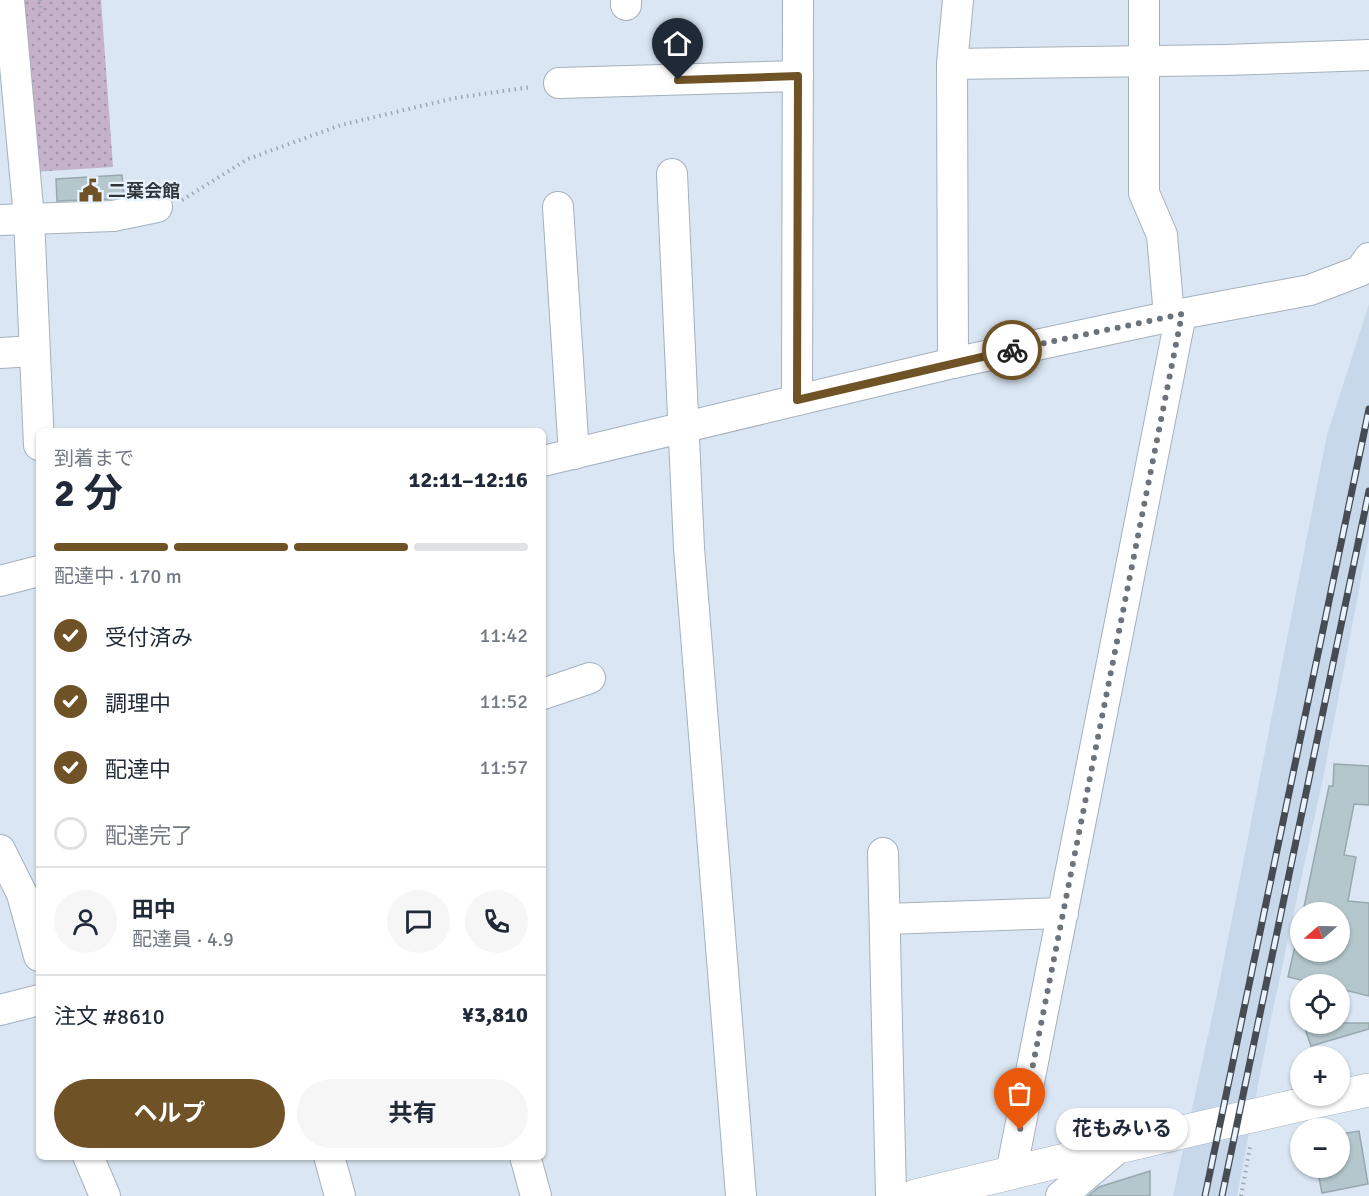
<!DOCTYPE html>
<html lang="ja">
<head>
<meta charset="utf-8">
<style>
	:root { --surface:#fff; --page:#f6f6f7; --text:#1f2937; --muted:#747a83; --line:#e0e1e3; --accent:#6f5226 }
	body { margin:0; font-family:Signika,"Noto Sans JP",sans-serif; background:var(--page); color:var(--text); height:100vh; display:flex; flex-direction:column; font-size:22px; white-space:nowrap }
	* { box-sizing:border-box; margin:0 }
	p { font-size:20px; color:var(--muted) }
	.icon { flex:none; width:33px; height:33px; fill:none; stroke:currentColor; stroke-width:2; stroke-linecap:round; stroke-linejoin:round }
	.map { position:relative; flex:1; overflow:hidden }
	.side { position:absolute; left:36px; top:428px; width:510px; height:732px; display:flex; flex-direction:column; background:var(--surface); border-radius:9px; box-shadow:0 2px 4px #0004 }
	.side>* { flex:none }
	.needle { width:39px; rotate:250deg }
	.tools { position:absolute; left:1290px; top:902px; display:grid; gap:12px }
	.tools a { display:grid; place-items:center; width:60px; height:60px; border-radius:50%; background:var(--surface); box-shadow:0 2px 4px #0004; font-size:30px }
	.pin { position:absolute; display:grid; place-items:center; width:51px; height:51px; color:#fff; margin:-62px -26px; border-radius:50% 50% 50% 0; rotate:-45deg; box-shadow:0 0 6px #0007 }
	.pin .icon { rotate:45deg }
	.courier { position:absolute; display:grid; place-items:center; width:60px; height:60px; margin:-30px; border:4px solid #6f5226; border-radius:50%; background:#fff; color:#222; box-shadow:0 2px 8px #0007 }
	.bubble { position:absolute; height:42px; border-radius:21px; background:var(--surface); box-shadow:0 2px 4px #0004; font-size:20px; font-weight:700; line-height:42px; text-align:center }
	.summary em { font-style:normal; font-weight:700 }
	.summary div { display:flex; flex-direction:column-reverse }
	.summary { display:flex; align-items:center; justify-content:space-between; height:102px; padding:0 18px }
	h1 { font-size:39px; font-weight:700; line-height:45px }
	.bar { display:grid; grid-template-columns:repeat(4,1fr); gap:9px 6px; align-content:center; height:72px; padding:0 18px }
	.bar i { height:8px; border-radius:4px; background:var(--line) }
	.bar .active { background:var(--accent) }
	.bar p { grid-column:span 4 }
	.line { display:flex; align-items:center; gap:15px; padding:0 18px; border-top:2px solid var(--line) }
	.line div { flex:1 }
	.round { display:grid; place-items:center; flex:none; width:63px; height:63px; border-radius:32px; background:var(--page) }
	ol { padding:0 18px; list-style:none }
	li { display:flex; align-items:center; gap:18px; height:66px }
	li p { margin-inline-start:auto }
	li .icon { padding:6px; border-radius:50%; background:var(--accent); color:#fff; stroke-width:4 }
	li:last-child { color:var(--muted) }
	li i { width:33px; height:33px; border:3px solid var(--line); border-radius:50% }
	.primary-button { display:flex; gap:12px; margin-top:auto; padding:12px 18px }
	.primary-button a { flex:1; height:69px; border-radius:36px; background:var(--accent); color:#fff; font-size:24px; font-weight:700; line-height:69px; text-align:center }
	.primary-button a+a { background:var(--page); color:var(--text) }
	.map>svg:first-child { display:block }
</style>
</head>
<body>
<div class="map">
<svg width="1369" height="1196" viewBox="0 0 1369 1196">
	<defs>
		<pattern id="green-dots" width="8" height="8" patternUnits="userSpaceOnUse" patternTransform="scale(1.5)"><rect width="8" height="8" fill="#c6b1ca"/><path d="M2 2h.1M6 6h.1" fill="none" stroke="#a191a5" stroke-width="1.8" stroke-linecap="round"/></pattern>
	</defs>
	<rect width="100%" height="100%" fill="#dae6f3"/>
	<polygon fill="#c8d8eb" points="1369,304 1369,537 1323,778 1270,1023 1237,1196 1173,1196 1219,985 1327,435"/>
	<polygon fill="url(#green-dots)" points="20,0 101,0 113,167 33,172"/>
	<g fill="#b4c7cc" stroke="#97a9ae" stroke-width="1.5">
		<polygon points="122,175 124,196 111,199 57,201 56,179"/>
		<polygon points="1334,764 1369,766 1369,805 1354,804 1344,855 1356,857 1348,901 1369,903 1369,996 1340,989 1340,984 1319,984 1288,977 1300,924 1300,951 1340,951 1340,912 1303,912 1329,786 1333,786"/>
		<polygon points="1303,1023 1369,1023 1369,1029 1311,1046"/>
		<polygon points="1359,1131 1368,1184 1322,1193 1317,1167 1340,1167 1340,1134"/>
		<polygon points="1150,1171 1150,1196 1088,1196 1099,1187"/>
	</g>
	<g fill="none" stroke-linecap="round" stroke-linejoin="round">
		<defs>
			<g id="street">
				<polyline points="9,0 29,218 39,445"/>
				<polyline points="626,0 626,5"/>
				<polyline points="1144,0 1144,193 1162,235 1169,316"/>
				<polyline points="952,64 1225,60 1369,55"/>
				<polyline points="559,83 798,76"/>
				<polyline points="672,174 689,548 741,1196"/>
				<polyline points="558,207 574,454"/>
				<polyline points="0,220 113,216 157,207"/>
				<polyline points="0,353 34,351"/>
				<polyline points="953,363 952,64 958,0"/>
				<polyline points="797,400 798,0"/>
				<polyline points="543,461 953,363 1181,314 1310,290 1360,271 1369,258"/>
				<polyline points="0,581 39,571"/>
				<polyline points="543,694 590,678"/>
				<polyline points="0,850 22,894 39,956"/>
				<polyline points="883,853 891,1196"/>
				<polyline points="885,919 1063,913"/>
				<polyline points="0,1010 39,1000"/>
				<polyline points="88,1156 105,1196"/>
				<polyline points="329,1156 340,1196"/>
				<polyline points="525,1156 536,1196"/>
				<polyline points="1011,1173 1181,314"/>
				<polyline points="1061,1196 1118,1148"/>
			</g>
			<path id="secondary" d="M915,1196c151,-36 302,-74 454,-106"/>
		</defs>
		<use href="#street" stroke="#a5b0bd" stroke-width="32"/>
		<use href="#secondary" stroke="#a5b0bd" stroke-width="34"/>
		<g stroke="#9da7b1" stroke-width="4" stroke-dasharray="1.5 4.5" stroke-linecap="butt">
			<polyline points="40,0 41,13"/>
			<polyline points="182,200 248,159 341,125 455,98 531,87"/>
			<polyline points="1241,1196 1250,1147"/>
		</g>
		<use href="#street" stroke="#fff" stroke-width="30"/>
		<use href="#secondary" stroke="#fff" stroke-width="33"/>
		<defs>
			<g id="rail">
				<polyline points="1205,1196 1369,409"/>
				<polyline points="1222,1196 1369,491"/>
			</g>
		</defs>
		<use href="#rail" stroke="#464c52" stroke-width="7"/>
		<use href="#rail" stroke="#e9f3fe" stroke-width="4.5" stroke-dasharray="14" stroke-linecap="butt"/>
	</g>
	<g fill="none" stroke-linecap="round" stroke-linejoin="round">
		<polyline stroke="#6c737b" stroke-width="6" stroke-dasharray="0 10.8" points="1012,350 1182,314 1020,1130"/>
		<polyline stroke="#6f5226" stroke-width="8" points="678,80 798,76 797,400 1012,350"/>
	</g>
	<defs>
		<symbol id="civic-bare" viewBox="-9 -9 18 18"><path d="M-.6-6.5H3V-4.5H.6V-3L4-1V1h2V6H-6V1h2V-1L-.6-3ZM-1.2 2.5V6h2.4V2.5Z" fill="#6f5226" stroke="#e9f3fe" stroke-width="2.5" paint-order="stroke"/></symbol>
	</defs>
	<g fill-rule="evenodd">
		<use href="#civic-bare" x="74" y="174" width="33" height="33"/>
	</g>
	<g text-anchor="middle" stroke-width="4.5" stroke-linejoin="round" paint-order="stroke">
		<g font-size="18" font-weight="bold" fill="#30353a" stroke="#e9f3fe" text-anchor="start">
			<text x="108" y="197">二葉会館</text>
		</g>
	</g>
</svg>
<div class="tools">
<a><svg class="needle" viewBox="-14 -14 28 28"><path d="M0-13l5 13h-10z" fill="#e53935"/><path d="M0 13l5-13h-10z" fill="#747a83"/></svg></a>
<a><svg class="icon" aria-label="locate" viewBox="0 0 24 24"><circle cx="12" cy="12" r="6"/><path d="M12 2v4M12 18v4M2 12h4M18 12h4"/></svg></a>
<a>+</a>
<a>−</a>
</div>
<div class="pin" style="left:1020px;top:1130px;background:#ea580c"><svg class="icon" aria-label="bag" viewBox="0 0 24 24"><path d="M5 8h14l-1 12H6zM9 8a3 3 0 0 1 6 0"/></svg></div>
<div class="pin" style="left:678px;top:80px;background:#1f2937"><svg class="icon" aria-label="home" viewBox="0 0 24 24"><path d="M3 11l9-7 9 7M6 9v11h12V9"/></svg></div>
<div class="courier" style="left:1012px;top:350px"><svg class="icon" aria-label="bike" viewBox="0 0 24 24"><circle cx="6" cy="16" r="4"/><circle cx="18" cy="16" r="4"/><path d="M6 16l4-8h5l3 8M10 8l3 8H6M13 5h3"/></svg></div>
<div class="bubble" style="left:1056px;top:1108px;width:132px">花もみいる</div>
<section class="side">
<div class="summary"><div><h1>2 分</h1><p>到着まで</p></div><em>12:11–12:16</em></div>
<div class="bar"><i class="active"></i><i class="active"></i><i class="active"></i><i></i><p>配達中 · 170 m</p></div>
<ol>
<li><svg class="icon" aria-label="check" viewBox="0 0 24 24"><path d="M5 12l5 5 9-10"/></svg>受付済み<p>11:42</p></li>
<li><svg class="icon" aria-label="check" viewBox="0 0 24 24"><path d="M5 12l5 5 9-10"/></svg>調理中<p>11:52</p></li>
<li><svg class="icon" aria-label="check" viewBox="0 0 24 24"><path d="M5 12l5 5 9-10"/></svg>配達中<p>11:57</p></li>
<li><i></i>配達完了</li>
</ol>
<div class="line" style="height:108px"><a class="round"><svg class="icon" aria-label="person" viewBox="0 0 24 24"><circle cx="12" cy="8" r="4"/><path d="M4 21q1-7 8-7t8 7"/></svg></a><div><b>田中</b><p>配達員 · 4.9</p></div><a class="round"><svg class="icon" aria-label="chat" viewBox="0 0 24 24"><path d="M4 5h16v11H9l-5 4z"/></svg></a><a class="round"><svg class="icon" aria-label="phone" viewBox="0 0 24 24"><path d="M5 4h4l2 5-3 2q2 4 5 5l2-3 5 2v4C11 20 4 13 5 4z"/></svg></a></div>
<div class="line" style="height:78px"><div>注文 #8610</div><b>¥3,810</b></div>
<div class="primary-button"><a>ヘルプ</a><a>共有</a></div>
</section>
</div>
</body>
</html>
